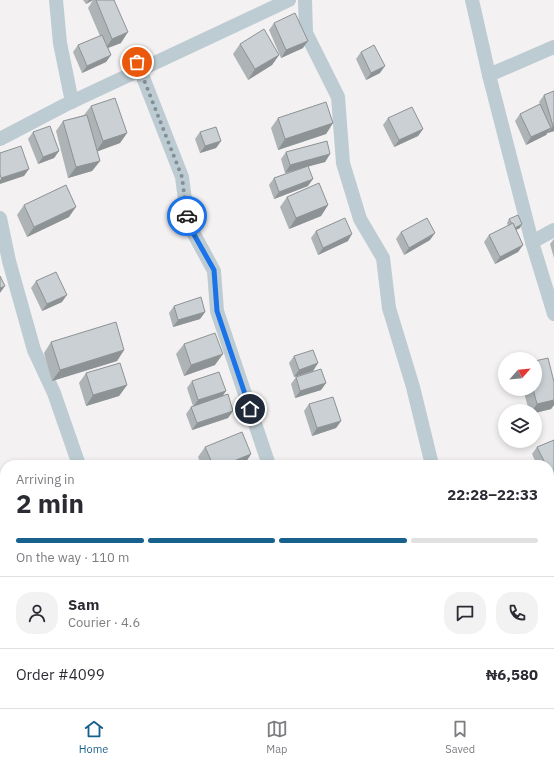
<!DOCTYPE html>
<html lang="en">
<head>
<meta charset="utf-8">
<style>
	:root { --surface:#fff; --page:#f2f2f3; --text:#2b2b33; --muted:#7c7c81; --line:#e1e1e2; --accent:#19618d }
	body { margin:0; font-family:"IBM Plex Sans",sans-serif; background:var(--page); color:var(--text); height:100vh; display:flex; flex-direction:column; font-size:15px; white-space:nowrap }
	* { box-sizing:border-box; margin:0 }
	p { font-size:13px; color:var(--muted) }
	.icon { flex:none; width:22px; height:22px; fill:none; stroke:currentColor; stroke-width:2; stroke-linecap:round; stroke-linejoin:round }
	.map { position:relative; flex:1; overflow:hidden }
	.sheet { position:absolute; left:0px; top:460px; width:554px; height:248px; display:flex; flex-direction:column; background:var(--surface); border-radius:16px 16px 0 0; box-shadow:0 2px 6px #0003 }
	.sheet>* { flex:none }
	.needle { width:26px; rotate:63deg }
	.fabs { position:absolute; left:498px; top:352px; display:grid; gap:8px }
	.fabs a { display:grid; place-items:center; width:44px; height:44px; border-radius:50%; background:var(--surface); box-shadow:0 2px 6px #0003; font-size:20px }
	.pin { position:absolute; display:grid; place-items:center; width:34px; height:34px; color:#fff; margin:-17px; border:2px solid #fff; border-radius:50%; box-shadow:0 1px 4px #0007 }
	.courier { position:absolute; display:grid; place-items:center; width:40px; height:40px; margin:-20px; border:3px solid #1a73e8; border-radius:50%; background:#fff; color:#222; box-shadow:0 1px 5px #0007 }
	.overview em { font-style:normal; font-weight:800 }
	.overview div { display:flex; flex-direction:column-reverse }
	.overview { display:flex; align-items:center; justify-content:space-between; height:68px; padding:0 16px }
	h1 { font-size:26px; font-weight:800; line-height:30px }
	.bar { display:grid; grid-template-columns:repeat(4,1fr); gap:6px 4px; align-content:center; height:48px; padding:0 16px }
	.bar i { height:5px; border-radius:3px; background:var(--line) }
	.bar .on { background:var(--accent) }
	.bar p { grid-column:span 4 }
	.line { display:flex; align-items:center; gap:10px; padding:0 16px; border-top:1px solid var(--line) }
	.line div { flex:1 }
	.round { display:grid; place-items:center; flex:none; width:42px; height:42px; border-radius:16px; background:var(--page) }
	.dock { display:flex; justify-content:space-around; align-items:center; height:56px; border-top:1px solid var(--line); background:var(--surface); font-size:11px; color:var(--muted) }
	.dock a { display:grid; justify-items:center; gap:2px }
	.dock .on { color:var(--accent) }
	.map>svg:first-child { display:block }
</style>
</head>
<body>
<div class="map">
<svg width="554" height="708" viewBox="0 0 554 708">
	<rect width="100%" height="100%" fill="#f4f1f2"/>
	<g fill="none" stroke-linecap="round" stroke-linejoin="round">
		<g stroke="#bdccd2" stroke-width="14">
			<polyline points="56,0 60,43 72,102"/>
			<polyline points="305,0 306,33 338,97 343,163 360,219 383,258 389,308 413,387 432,465"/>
			<polyline points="472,0 489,75 554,47"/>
			<polyline points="137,62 182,177 188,223 214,271 217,311 269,465"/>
			<polyline points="489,75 532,242 554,230"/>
			<polyline points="0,139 65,105 289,0"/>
			<polyline points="0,218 9,261 34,350 54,393 79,465"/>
			<polyline points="532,242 554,314"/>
			<polyline points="554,626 554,632"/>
			<polyline points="549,661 554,658"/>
			<polyline points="171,703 171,708"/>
			<polyline points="487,703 487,708"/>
		</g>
	</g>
	<g fill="#aeb3b6">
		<polygon points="83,0 114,0 121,43 108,48 111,55 106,62 82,73 73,52 78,45 100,36 88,8 93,0 86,4"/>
		<polygon points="274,23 303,48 281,58 269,30"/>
		<polygon points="240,44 279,55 272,65 248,80 233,54"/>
		<polygon points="361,52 380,73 366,80 356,59"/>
		<polygon points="554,91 554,131 548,133 548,132 546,135 526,145 515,121 520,114 540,104 539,102 544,95"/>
		<polygon points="91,106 127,133 120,143 97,151 100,161 92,171 68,178 56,131 63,121 84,115"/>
		<polygon points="278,118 333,123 326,134 278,150 271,128"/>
		<polygon points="388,118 423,129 418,136 394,147 383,125"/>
		<polygon points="33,132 59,151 54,158 38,164 28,139"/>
		<polygon points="200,132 221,141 216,148 200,153 195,139"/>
		<polygon points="286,152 330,154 325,162 308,166 308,186 274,199 269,185 274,178 302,168 285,173 281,159"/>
		<polygon points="287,197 328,205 321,216 289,229 280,207"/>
		<polygon points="24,205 69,217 27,237 17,215"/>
		<polygon points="509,219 520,228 516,230 523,245 518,252 495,264 484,242 489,235 508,226 507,223"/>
		<polygon points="316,231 348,241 318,255 311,238"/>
		<polygon points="401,232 430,240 404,255 396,239"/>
		<polygon points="554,239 554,258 550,244"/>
		<polygon points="36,281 62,302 42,311 31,288"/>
		<polygon points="174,306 205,312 200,319 173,327 169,313"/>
		<polygon points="51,342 124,350 117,361 52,381 44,353"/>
		<polygon points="184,344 215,365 184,376 176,354"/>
		<polygon points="294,356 318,363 313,371 294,377 289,363"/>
		<polygon points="86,373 127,385 119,396 86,406 79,383"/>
		<polygon points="296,377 326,383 321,390 295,398 291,384"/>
		<polygon points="192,381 226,391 222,396 233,411 228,418 192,430 186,414 191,407 193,406 187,388"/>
		<polygon points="554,382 554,405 551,409 535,413 535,411 529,411 523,389 535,389"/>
		<polygon points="309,404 341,421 336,428 312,436 304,411"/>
		<polygon points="554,440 554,478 549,480 549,465 537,465 532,454 537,447"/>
		<polygon points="205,447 251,454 244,465 201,465 198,457"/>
		<polygon points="5,586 5,612 0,613 0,592 3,587"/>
		<polygon points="106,703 135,703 135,708 107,708"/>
		<polygon points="187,703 214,703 211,708 188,708"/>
	</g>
	<g fill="#8d9294">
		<polygon points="89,0 93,0 86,4"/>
		<polygon points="128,32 121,43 105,49 112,39"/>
		<polygon points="308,41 303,48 281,58 286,50"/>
		<polygon points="111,55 106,62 82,73 87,66"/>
		<polygon points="279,55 272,65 248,80 255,69"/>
		<polygon points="385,66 380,73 366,80 371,73"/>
		<polygon points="333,123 326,134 278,150 285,139"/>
		<polygon points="553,126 554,126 554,131 548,133"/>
		<polygon points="551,128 546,135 526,145 531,137"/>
		<polygon points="423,129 418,136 394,147 399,140"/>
		<polygon points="127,133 120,143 96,152 103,141"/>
		<polygon points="221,141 216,148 200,153 205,146"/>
		<polygon points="59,151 54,158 38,164 43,157"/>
		<polygon points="330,154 325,162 285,173 290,165"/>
		<polygon points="100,161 92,171 68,178 76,167"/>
		<polygon points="29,169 24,176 0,184 0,180 1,178"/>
		<polygon points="313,179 308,186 274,199 279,192"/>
		<polygon points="328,205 321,216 289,229 296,218"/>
		<polygon points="76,207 69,217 27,237 34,227"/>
		<polygon points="522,224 520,228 511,232 514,228"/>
		<polygon points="435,233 430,240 404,255 409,248"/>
		<polygon points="352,234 348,241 318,255 323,248"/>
		<polygon points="523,245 518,252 495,264 500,257"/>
		<polygon points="5,286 0,293 0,288"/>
		<polygon points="67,295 62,302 42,311 47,304"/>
		<polygon points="205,312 200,319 173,327 178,320"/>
		<polygon points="124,350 117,361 52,381 60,370"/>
		<polygon points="223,354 215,365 184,376 191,365"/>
		<polygon points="318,363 313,371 294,377 299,370"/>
		<polygon points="326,383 321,390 295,398 300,391"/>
		<polygon points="127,385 119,396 86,406 93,395"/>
		<polygon points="226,391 221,398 193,407 198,400"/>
		<polygon points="554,400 554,405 551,409 535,413 535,411 532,411 537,404"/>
		<polygon points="233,411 228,418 192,430 197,423"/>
		<polygon points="341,421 336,428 312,436 317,428"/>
		<polygon points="251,454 244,465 224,465"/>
		<polygon points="554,473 554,478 549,480 549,476 550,475"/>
		<polygon points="0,576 5,576 5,584 0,583"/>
		<polygon points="5,603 5,612 0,613 0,610"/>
		<polygon points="208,703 214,703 211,708 194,708 195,707"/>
	</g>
	<g fill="#cad0d4" stroke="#8d9294">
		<polygon points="96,0 114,0 128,32 112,39"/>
		<polygon points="295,13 308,41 286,50 274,23"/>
		<polygon points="264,29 279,55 255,69 240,44"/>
		<polygon points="102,35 111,55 87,66 78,45"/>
		<polygon points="374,45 385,66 371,73 361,52"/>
		<polygon points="554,91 554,126 553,126 544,95"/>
		<polygon points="115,98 127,133 103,141 91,106"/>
		<polygon points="326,102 333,123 285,139 278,118"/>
		<polygon points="540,104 551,128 531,137 520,114"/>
		<polygon points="412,107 423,129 399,140 388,118"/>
		<polygon points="87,115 100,161 76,167 63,121"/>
		<polygon points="50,126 59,151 43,157 33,132"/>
		<polygon points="216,127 221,141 205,146 200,132"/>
		<polygon points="327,141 330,154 290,165 286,152"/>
		<polygon points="21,146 29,169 1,178 0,174 0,153"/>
		<polygon points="308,166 313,179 279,192 274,178"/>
		<polygon points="319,183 328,205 296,218 287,197"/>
		<polygon points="66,185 76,207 34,227 24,205"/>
		<polygon points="518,215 522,224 515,228 513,223 512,224 509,219"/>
		<polygon points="345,218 352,234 323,248 316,231"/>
		<polygon points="427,218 435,233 409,248 401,232"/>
		<polygon points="513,223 523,245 500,257 489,235"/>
		<polygon points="56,272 67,295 47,304 36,281"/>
		<polygon points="0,276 5,286 0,288"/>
		<polygon points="201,297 205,312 178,320 174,306"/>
		<polygon points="116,322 124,350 60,370 51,342"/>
		<polygon points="215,333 223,354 191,365 184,344"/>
		<polygon points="313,350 318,363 299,370 294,356"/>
		<polygon points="548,358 554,382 554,400 537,404 533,389 535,389 535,361"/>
		<polygon points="120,363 127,385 93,395 86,373"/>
		<polygon points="321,369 326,383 300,391 296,377"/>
		<polygon points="219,372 226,391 198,400 192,381"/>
		<polygon points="228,394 233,411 197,423 191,407"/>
		<polygon points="333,397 341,421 317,428 309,404"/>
		<polygon points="242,432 251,454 224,465 213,465 205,447"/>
		<polygon points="554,440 554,473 550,475 549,473 549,465 546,465 537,447"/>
		<polygon points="0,558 5,559 5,576 0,576"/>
		<polygon points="5,586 5,602 3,587"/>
		<rect x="115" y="703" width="20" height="5"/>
		<polygon points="194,703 208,703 195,707"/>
	</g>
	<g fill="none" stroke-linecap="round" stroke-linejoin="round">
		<polyline stroke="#838f94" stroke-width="4" stroke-dasharray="0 7.2" points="137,62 182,177 187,216"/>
		<polyline stroke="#1a73e8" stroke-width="5" points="187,216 188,224 214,270 217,311 250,409"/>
	</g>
</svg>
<div class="fabs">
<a><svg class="needle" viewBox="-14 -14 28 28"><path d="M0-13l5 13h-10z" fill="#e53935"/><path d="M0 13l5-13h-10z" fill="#7c7c81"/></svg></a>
<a><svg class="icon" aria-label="layers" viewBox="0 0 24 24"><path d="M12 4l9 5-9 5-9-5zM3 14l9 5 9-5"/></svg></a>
</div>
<div class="pin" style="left:137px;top:62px;background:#ea580c"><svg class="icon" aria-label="bag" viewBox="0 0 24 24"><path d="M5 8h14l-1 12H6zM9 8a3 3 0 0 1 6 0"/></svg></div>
<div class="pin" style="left:250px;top:409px;background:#1f2937"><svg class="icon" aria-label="home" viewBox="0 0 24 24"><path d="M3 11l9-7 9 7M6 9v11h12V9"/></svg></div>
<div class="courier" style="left:187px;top:216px"><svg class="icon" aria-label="car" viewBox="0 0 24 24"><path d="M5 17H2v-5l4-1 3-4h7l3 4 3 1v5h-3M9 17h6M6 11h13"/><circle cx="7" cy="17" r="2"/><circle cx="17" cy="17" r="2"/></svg></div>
<section class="sheet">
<div class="overview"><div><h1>2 min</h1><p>Arriving in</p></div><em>22:28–22:33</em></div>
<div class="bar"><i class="on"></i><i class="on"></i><i class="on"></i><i></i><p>On the way · 110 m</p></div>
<div class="line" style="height:72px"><a class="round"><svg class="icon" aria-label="person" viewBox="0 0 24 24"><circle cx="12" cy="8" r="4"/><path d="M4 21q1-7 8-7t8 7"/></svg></a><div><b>Sam</b><p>Courier · 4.6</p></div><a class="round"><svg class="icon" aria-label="chat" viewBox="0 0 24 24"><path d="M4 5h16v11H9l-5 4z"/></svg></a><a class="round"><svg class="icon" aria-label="phone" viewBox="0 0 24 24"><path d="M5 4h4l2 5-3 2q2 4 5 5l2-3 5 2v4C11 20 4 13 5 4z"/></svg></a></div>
<div class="line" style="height:52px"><div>Order #4099</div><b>₦6,580</b></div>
</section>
</div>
<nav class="dock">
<a class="on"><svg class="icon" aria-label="home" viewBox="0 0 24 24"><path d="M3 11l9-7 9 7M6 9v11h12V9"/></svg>Home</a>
<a><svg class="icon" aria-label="map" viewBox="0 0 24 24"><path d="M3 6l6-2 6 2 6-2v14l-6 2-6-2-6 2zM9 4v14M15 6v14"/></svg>Map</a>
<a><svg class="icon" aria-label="saved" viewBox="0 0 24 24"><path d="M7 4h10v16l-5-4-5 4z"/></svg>Saved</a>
</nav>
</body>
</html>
